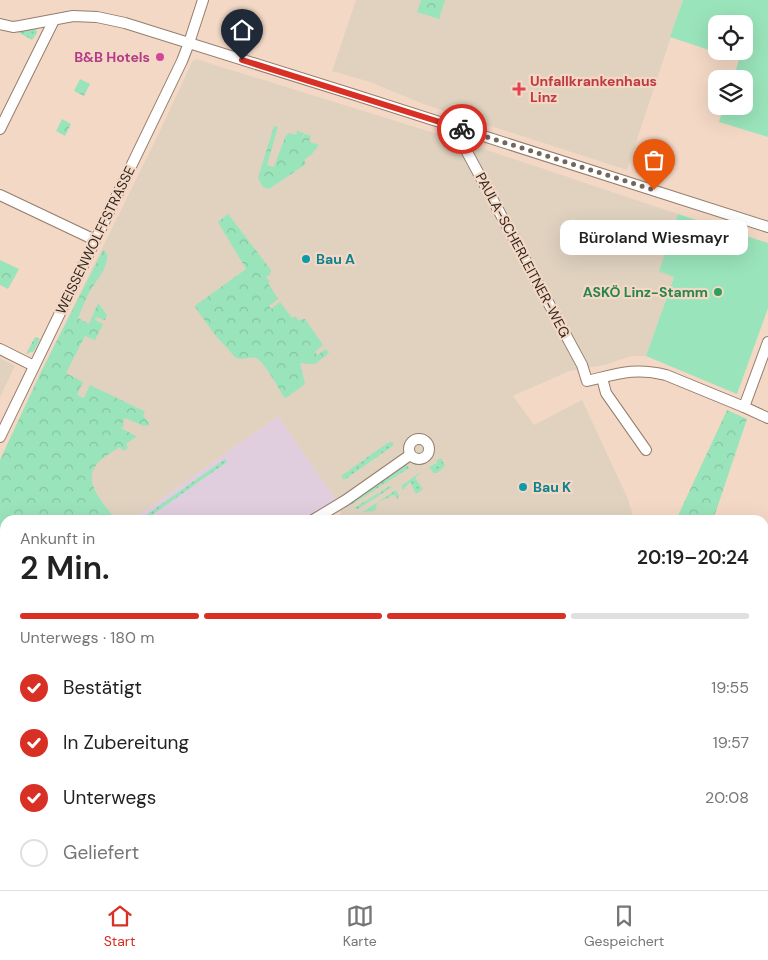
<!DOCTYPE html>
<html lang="de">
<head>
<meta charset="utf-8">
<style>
	:root { --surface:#fff; --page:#f6f6f6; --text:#222; --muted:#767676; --line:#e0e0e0; --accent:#d93025 }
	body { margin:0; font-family:"DM Sans",sans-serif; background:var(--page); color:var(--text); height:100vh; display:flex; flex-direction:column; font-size:19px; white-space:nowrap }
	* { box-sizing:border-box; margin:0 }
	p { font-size:16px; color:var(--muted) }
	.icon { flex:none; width:28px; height:28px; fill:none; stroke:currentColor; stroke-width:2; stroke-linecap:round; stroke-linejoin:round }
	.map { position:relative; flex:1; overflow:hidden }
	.side { position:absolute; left:0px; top:515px; width:769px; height:375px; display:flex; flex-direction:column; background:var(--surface); border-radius:15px 15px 0 0; box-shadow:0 5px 20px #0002 }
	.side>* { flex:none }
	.fabs { position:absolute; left:708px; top:15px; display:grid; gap:10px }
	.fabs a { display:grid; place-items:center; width:45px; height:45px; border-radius:10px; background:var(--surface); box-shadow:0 5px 20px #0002; font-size:25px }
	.pin { position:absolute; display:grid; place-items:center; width:42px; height:42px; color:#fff; margin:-51px -21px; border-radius:50% 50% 50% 0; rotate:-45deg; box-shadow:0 0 5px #0007 }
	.pin .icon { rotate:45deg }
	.courier { position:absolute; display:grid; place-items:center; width:50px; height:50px; margin:-25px; border:4px solid #d93025; border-radius:50%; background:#fff; color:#222; box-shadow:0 1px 6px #0007 }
	.bubble { position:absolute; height:35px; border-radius:10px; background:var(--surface); box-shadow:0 5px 20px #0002; font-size:16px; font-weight:600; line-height:35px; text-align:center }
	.overview em { font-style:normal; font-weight:600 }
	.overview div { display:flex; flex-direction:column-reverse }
	.overview { display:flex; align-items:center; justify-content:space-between; height:85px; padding:0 20px }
	h1 { font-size:32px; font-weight:600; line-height:38px }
	.bar { display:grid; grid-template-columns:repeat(4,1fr); gap:8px 5px; align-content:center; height:60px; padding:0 20px }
	.bar i { height:6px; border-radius:4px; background:var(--line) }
	.bar .selected { background:var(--accent) }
	.bar p { grid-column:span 4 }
	ol { padding:0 20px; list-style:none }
	li { display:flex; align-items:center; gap:15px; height:55px }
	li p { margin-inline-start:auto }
	li .icon { padding:5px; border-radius:50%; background:var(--accent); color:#fff; stroke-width:4 }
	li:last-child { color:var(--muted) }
	li i { width:28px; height:28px; border:2px solid var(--line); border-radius:50% }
	.tabs { display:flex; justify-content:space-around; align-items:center; height:70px; border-top:1px solid var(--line); background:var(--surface); font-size:14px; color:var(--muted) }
	.tabs a { display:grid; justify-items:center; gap:2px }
	.tabs .selected { color:var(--accent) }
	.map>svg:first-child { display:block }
</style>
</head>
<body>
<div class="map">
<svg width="768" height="890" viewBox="0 0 768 890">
	<defs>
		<pattern id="grass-dots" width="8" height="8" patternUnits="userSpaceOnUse" patternTransform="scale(1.25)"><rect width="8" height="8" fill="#9ae4bb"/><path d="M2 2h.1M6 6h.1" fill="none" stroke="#85c4a0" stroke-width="1.8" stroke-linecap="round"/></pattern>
		<pattern id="forest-crowns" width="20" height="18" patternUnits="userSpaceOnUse" patternTransform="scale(1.25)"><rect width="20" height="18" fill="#9ae4bb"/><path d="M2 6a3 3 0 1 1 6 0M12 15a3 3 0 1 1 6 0" fill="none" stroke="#85c4a0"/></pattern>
	</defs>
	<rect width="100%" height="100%" fill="#f3d8c5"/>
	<polygon fill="#e0cede" points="278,416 336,499 306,520 139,520 137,516"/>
	<g fill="#e0d2bf">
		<polygon points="356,0 683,0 627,170 426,105 370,82 332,71"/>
		<polygon points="196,59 460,141 678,214 659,270 674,276 646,356 631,356 604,365 569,371 513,396 534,425 582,400 628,499 634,520 342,520 339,504 278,416 137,516 139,520 5,520 5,576 0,571 0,460 41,372 160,131 192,62"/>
		<polygon points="0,358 15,366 0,397"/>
	</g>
	<g fill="url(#grass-dots)">
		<polygon points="36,29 37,33 32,40 18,32"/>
		<polygon points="35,337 40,339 34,351 26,354"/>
		<polygon points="391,442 394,445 344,480 341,476 386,444"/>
		<polygon points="441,458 445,466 437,473 434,473 429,467 437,463 436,461"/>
		<polygon points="225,459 227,462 145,520 139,520"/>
		<polygon points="406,464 409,468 351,505 350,503"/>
		<polygon points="422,471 415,478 423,489 416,494 410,482 403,490 401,486"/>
		<polygon points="390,486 392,487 358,509 354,508"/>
		<polygon points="396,490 399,496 397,499 396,496 393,495 377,503 375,511 363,512"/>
	</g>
	<g fill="url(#forest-crowns)">
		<polygon points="421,0 445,0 439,19 417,12"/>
		<polygon points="80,79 90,84 84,96 74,91"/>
		<polygon points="62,119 71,124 65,136 56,131"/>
		<polygon points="274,126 278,127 267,165 274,167 285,137 289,133 296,135 297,131 304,133 301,141 305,134 311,136 309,142 319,145 311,155 304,160 306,164 269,189 263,187 258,178"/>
		<path d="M228,214l43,56 -1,4 -4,3 4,5 -2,1 10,16 -9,7 2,3 9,-7 12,16 3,-2 3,4 7,-1 18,26 -8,7 2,3 9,-6 3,4 -14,11 -15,-1 5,21 -19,14 -2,-1c-5,-8 -20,-36 -28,-39 -7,-2 -13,3 -20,0l-21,-23 -20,-28 1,-2 50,-36 -28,-47z"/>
		<path d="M103,250l4,4c2,14 -12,27 -18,39 -4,8 -8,17 -11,25l11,6 9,-21 9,12 -2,5 -9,-3 -1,3 8,4 -8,16 -10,-4 -19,37 17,9 -6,13 7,3 6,-13 54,26 1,2 -2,2 7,10 -6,1 -19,-8 -3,6 3,1 -4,3 15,8v1l-10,7 2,4 -5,3 -3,-4c-8,5 -17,10 -23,17 -16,18 8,41 19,56h-111v56l-5,-5v-111l41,-88z"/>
		<polygon points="0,260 19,269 8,289 0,285"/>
		<polygon points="727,410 747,419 713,520 676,520"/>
	</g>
	<g fill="#9ae4bb" fill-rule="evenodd">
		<path d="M683,0h85v137l-49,-15 5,-16h20v-27h-11l6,-19 -69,-23zM716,24h28v27h-28z"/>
		<polygon points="678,214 768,243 768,308 737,394 646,356 674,277 659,271"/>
	</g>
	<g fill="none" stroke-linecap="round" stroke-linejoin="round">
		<defs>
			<g id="minor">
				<polyline points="0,24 13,27 20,26 73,16 97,17 125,23 352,94 768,227"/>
				<polyline points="0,129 54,20"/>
				<path d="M463,130l-3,9 122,226 5,16c30,-7 47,-14 79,-6l78,32 24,11"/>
				<polyline points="0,195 95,240"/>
				<polyline points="0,349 34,366"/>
				<polyline points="602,378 606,393 646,450"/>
				<polyline points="744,407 768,342"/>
				<polyline points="0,437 182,61 189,43 203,0"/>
				<circle cx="419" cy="449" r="10"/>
				<polyline points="313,520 346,500 410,455"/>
				<polyline points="764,585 768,589"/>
				<polyline points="0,771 5,763"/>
				<polyline points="39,885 46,890"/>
				<polyline points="166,885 173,890"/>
				<polyline points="24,890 27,885"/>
				<polyline points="331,890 333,885"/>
				<polyline points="429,890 431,885"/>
			</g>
			<g id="major">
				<polyline points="764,580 768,576"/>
				<polyline points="0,674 5,679"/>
				<polyline points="269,885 278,890"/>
				<polyline points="290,885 292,890"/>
				<polyline points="554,890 555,885"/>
			</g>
		</defs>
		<use href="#minor" stroke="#957d6b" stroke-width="12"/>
		<use href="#major" stroke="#b18b78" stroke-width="14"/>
		<use href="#minor" stroke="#fff" stroke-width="10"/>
		<use href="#major" stroke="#fadaca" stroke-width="12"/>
	</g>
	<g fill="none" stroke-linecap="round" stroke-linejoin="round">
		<polyline stroke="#75655a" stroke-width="5" stroke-dasharray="0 9" points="462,129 654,190"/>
		<polyline stroke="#d93025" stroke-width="6" points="242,60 462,129"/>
	</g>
	<circle fill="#d1479c" stroke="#f3d8c5" stroke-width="2" cx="160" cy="57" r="5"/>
	<path fill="#e0444e" stroke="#f3d8c5" stroke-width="2" d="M516.5 81.5h5v5h5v5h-5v5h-5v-5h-5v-5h5z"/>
	<g fill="#0f9aa8" stroke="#f3d8c5" stroke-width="2">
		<circle cx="306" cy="259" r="5"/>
		<circle cx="523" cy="487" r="5"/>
	</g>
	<circle fill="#2e9e5b" stroke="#f3d8c5" stroke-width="2" cx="718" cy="292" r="5"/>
	<g text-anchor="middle" stroke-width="4.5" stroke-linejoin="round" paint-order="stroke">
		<g font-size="14" font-weight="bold" fill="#b23c85" stroke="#f3d8c5" text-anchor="end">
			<text x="150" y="62">B&amp;B Hotels</text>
		</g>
		<g font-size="14" font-weight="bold" fill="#be3a42" stroke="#f3d8c5" text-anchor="start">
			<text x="530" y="86">Unfallkrankenhaus<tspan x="530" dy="16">Linz</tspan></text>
		</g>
		<g font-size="14" fill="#312720" stroke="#f3d8c5">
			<text transform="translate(95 240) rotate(-64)" y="5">WEISSENWOLFFSTRASSE</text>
			<text transform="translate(523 255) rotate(62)" y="5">PAULA-SCHERLEITNER-WEG</text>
		</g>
		<g font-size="14" font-weight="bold" fill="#0d838f" stroke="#f3d8c5" text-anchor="start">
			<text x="316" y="264">Bau A</text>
			<text x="533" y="492">Bau K</text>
		</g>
		<g font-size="14" font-weight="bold" fill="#27864d" stroke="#f3d8c5" text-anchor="end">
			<text x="708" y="297">ASKÖ Linz-Stamm</text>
		</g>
	</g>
</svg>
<div class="fabs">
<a><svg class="icon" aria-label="locate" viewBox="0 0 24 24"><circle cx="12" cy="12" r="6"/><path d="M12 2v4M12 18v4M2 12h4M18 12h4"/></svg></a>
<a><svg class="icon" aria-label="layers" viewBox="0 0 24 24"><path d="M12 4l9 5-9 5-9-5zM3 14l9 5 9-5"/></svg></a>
</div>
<div class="pin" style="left:654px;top:190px;background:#ea580c"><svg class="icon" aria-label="bag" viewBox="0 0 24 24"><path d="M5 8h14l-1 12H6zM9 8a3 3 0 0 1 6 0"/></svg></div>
<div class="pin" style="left:242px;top:60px;background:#1f2937"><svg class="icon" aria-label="home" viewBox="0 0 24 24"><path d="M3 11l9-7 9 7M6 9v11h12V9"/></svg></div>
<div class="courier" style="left:462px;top:129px"><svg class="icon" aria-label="bike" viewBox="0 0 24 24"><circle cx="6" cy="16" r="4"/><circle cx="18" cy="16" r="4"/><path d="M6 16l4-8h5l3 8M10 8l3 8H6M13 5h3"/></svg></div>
<div class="bubble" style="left:560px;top:220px;width:188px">Büroland Wiesmayr</div>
<section class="side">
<div class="overview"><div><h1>2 Min.</h1><p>Ankunft in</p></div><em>20:19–20:24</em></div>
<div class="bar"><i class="selected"></i><i class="selected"></i><i class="selected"></i><i></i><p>Unterwegs · 180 m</p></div>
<ol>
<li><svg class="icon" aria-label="check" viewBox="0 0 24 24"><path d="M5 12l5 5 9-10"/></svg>Bestätigt<p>19:55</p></li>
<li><svg class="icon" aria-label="check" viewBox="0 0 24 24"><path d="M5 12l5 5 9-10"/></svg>In Zubereitung<p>19:57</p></li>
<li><svg class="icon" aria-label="check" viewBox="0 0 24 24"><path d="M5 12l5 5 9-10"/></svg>Unterwegs<p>20:08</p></li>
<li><i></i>Geliefert</li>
</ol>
</section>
</div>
<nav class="tabs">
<a class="selected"><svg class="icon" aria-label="home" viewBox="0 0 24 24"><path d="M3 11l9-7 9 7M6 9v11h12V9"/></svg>Start</a>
<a><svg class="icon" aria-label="map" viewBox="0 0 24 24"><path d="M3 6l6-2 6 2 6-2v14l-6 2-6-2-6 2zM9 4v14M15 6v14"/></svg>Karte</a>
<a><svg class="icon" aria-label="saved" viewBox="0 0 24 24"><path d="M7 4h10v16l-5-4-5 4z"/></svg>Gespeichert</a>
</nav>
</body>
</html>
